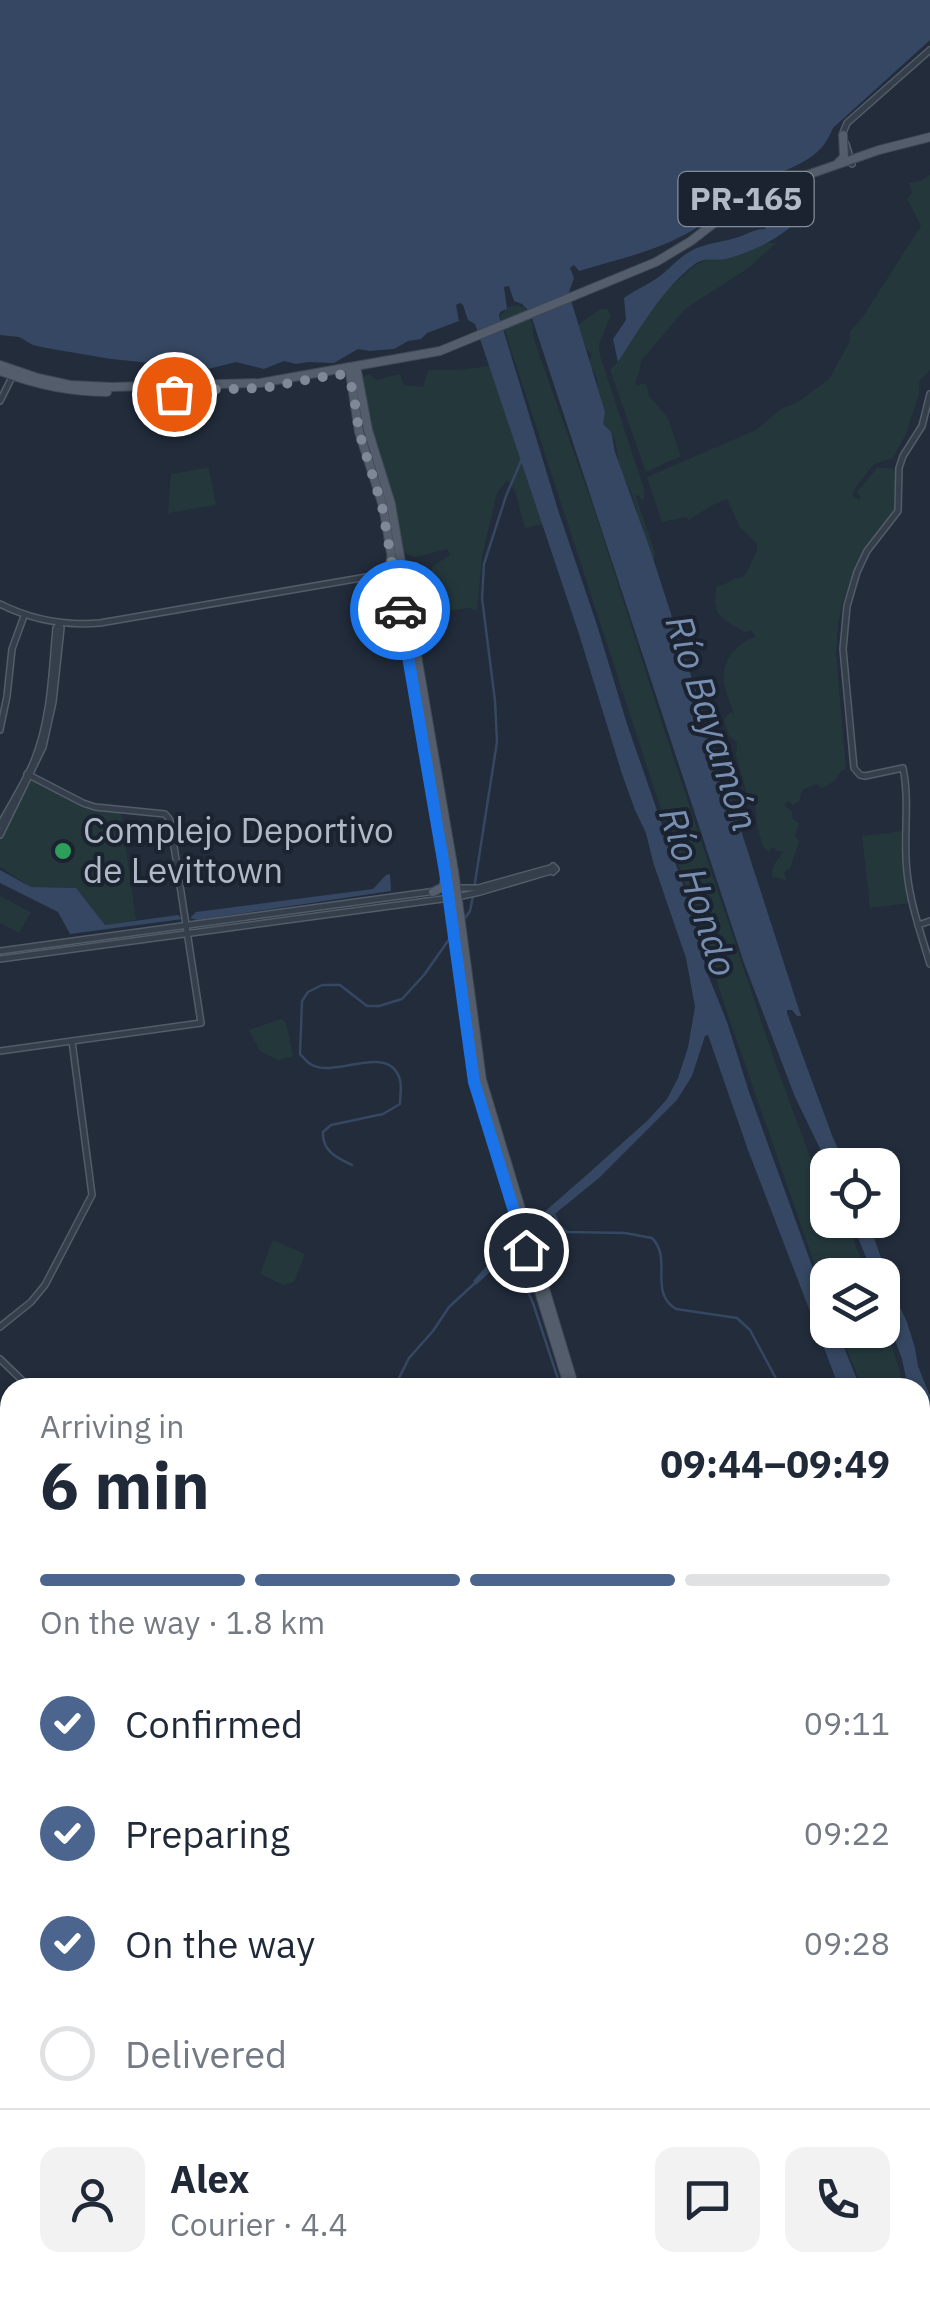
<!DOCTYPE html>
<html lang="en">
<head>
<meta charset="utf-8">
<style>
	:root { --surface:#fff; --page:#f2f2f3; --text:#1f2937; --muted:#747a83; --line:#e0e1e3; --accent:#4c658e }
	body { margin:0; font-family:"IBM Plex Sans",sans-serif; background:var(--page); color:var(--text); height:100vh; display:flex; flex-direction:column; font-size:38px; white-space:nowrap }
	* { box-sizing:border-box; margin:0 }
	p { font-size:32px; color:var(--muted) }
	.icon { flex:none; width:55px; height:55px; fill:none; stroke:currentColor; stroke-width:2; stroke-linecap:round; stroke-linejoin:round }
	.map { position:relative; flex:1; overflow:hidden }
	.side { position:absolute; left:0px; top:1378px; width:930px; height:932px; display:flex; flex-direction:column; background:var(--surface); border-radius:30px 30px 0 0; box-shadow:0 2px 8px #0004 }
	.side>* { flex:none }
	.fabs { position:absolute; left:810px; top:1148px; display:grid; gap:20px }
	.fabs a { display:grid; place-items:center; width:90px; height:90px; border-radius:20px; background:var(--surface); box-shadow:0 2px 8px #0004; font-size:50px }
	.pin { position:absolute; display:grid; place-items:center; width:85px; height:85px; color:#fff; margin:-42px; border:5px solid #fff; border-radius:50%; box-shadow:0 2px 10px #0007 }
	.courier { position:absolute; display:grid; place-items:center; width:100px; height:100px; margin:-50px; border:8px solid #1a73e8; border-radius:50%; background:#fff; color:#222; box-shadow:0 2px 12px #0007 }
	.head em { font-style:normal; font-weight:800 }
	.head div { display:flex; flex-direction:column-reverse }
	.head { display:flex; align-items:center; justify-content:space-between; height:170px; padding:0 40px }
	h1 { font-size:65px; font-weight:800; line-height:75px }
	.bar { display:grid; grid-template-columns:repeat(4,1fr); gap:15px 10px; align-content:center; height:120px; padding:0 40px }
	.bar i { height:12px; border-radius:8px; background:var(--line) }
	.bar .selected { background:var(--accent) }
	.bar p { grid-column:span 4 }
	.line { display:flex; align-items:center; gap:25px; padding:0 40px; border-top:2px solid var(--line) }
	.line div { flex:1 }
	.round { display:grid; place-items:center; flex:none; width:105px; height:105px; border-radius:20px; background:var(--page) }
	ol { padding:0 40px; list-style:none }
	li { display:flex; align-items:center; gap:30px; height:110px }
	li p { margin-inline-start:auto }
	li .icon { padding:10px; border-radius:50%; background:var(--accent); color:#fff; stroke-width:4 }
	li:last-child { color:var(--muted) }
	li i { width:55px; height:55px; border:5px solid var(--line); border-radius:50% }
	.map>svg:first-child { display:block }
</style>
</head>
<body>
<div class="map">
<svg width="930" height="2308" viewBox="0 0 930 2308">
	<rect width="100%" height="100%" fill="#222c3b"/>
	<g fill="#24383c">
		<path d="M930,175v195l-11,12v12l-13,40 -13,24 -19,6 -21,27v5l6,4 2,-4 -4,-4 20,-24h15l3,2v39l-33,44 -19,48 -5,23 -2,29 10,116 -5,2 -6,10 -13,7 -6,-4 -14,6 -3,11 -6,4 -5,-4 -4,4 8,7 1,7 6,4 -4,12 4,7 -9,26 -6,5 2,7 -13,-3c-4,-12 6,-16 10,-26h-6l-4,-4 -5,5 -5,-6 -5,-16 -3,-27 -8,-9 -11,-39 1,-13 -8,-6 -5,-16 6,-8 4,2c-4,-11 -12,-30 -10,-41 1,-17 17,-32 32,-36l-5,-7 -7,2c-22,-14 -34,-17 -27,-46 10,0 15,-9 26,-9 9,-11 8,-17 14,-26l-1,-8 -16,-16 -13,-28 -16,7 -22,14 -3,-3 -24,5 -15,-45 109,-47 25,-21 17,-7 31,-23 21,-38v-9l14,-17 57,-89 -14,-27 5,-6 -3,-10 11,-2z"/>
		<polygon points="768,243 776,243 747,269 685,309 641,361 639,374 635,382 638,386 642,383 647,385 649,396 668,418 681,456 646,472 610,370 618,362 660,296 694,266 708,259 728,259 737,252"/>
		<polygon points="518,305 525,308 532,323 533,337 595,512 671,751 777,1068 810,1157 827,1184 828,1220 846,1220 867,1275 828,1275 827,1300 729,1018 500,316 509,307"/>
		<polygon points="600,309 607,309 611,315 599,344 600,356 644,489 644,499 641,500 638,494 636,497 655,553 654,559 650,556 632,495 620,468 615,440 601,424 597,378 589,363 592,354 586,349 578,325"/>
		<polygon points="490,366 543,524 525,528 515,491 507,480 497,493 482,556 477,610 468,608 423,615 424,592 433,566 450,555 447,549 415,557 402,552 370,428 361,378 369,374 376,380 400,374 404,385 423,387 428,370 458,370"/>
		<polygon points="206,468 209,469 216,505 168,513 171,474"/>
		<polygon points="31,780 83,804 119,811 121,814 136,920 105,925 76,888 31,887 0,867 0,836"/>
		<polygon points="903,831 904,875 911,903 870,908 862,836"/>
		<polygon points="0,896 31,912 19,933 0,923"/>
		<polygon points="281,1019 286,1022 293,1056 278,1060 260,1051 249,1030"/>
		<polygon points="273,1240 305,1254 294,1282 283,1285 260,1274"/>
		<polygon points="883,1316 904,1387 862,1387 839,1330 882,1330"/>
		<polygon points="920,1429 930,1448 930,1553 920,1529"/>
		<polygon points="0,1523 10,1524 10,1612 0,1614"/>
		<polygon points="10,1958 10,2037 6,2029 0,2026 0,1968"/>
	</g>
	<g fill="#354762">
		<path d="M0,0h930v40l-97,88c-14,37 -47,39 -78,56 -22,13 -39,33 -62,46 -35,21 -75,29 -114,41l-5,-6 -4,3 4,10 -5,14 1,5 35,115 -2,12 8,8 4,20 36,100 150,464h-4l-5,-6h-5v3l46,125 13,27h-18l-33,-68 -51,-134 -214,-651 -8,-8 -8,-3 -5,-15 -5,1 3,22 -7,3 -1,4 60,197 38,112 30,99 63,181 18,70 19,47 22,70 78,215 1,23h9l23,57h-21l-91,-237 -40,-115 -3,1 -13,40 -15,24 -78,78 -59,48 -64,59 -3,-4 29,-32 88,-77 58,-52 19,-21 11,-21 10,-31 7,-40 -9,-49 -33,-96 -7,-29 -11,-23 -13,-36 -43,-140 -104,-310 -7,-4 -5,-15 -3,-2 -4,2 3,16 -32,12 -6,6 -13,2 -14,8 -24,2 -12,-2 -24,14 -26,-1 -12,2 -12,-3 -20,8 -28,-7 -28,7 -97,-10 -65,-11 -13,-3 -14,-8 -19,-2z"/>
		<path d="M804,189l8,2 -3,4 1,10c-19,29 -52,45 -84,54 -10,2 -21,-2 -31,5 -33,25 -54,63 -77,98l-5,-23 13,-19 -2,-22c12,-9 30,-16 41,-26 8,-7 15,-15 24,-20 15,-9 30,-9 46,-14 12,-3 18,-9 30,-9l4,-8c25,-3 16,-24 35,-32z"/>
		<polygon points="0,870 31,887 76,888 105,925 178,915 183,919 70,934 58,912 0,883"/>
		<polygon points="390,874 391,891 197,920 190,918 196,912 373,889 386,875"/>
		<polygon points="851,1220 868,1220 892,1290 907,1322 915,1348 918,1366 930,1396 930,1444 920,1422 920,1388 908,1387 902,1359 883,1307 882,1275 873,1275"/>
	</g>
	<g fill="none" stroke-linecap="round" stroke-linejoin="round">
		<g stroke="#354762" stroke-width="2.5">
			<polyline points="474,889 497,742 495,701 482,598 484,564 506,496 521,461"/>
			<polyline points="465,918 470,911 473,896"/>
			<path d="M352,1165c-15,-7 -30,-14 -29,-33l8,-7 52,-11 17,-10c0,-7 2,-17 0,-24 -10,-38 -64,-2 -88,-15 -3,-1 -10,-9 -12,-11l2,-53 6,-9 14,-7h18l27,21h12l23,-7 22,-24 26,-37"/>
			<path d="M554,1214l6,12 7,6 58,1 27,5c21,21 -4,54 24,71l61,9 13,12 31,58"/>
			<polyline points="511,1253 533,1303 561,1388"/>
			<polyline points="394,1388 409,1358 433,1331 449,1307 475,1283"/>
			<polyline points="920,2107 930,2104"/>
		</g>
		<defs>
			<g id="minor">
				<polyline points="843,133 847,123 930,50"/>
				<polyline points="846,144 852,164"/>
				<path d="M930,394l-8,32 -19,30 -4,12 -1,43 -31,40 -10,21 -10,34 -4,43 11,119 6,7 5,1 38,-8c7,34 0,69 4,104 3,31 14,62 23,92"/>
				<polyline points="0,401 12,377"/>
				<polyline points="400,570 415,566"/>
				<path d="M0,604c32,16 64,22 100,19l284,-49"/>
				<polyline points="0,730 7,696 12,649 24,616"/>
				<path d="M0,825c11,-21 25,-42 34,-64 17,-41 18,-89 22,-133l3,-4"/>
				<polyline points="0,835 43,747 53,702 61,628 59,624"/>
				<polygon points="553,866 556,869 553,872 550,869"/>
				<polyline points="456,888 478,888 550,868"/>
				<polyline points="918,925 930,921"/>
				<polyline points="0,951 436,891"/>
				<polyline points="0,959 457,897 480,892 551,871"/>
				<polyline points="0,1051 201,1023 170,820 165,814 95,807 83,803 27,774"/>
				<polyline points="0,1327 31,1302 45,1285 92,1195 72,1041"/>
				<polyline points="0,1359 30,1388"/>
				<polyline points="0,2149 0,2163"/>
				<polyline points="523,2300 524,2308"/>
				<polyline points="867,2308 872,2300"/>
			</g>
			<g id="major">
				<polyline points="838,163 844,157 843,135"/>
				<polyline points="0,365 38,378 70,385 112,387 260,383 440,351 656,262 691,241 740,203 761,191 879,150 930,137"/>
				<polyline points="356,366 368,430 391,504 454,871 482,1080 575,1388"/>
				<polyline points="349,367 359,432 383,506 445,871 474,1082 569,1388"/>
				<path d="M0,371c36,14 69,21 107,21"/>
				<polyline points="161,390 174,394 179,404 186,394 198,390"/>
				<polyline points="381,575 390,564 391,558"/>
				<polyline points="433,892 443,887 445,879"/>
				<polyline points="920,2112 930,2110"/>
				<polyline points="920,2119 930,2118"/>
				<polyline points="0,2160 10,2160"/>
				<polyline points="0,2166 10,2166"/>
				<polyline points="0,2225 10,2227"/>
				<polyline points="920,2237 930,2248"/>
				<polyline points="923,2264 930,2277"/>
				<polyline points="169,2300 180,2308"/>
				<polyline points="194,2300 194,2308"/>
			</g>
			<g id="highway">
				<polyline points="920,1449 930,1446"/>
				<polyline points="920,1456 930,1453"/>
				<polyline points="0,1712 10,1712"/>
				<polyline points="0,1721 10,1721"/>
			</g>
		</defs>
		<use href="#minor" stroke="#535c69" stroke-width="8"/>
		<use href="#major" stroke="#3f4754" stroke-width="10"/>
		<use href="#highway" stroke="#404956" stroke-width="11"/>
		<use href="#minor" stroke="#353e4b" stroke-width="5"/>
		<use href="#major" stroke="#535d6b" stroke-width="8"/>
		<use href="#highway" stroke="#716652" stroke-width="9"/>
	</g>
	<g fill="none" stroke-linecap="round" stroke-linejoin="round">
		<polyline stroke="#7e8896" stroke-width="10" stroke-dasharray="0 18" points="174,394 178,404 186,394 198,390 264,388 338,374 347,377 353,390 359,432 382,506 400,610"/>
		<polyline stroke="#1a73e8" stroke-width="12" points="400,610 445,872 474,1082 526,1250"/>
	</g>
	<circle fill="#2e9e5b" stroke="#1b2330" stroke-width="4" cx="63" cy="851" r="10"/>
	<g text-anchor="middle" stroke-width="8" stroke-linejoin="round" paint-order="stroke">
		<rect fill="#1b2330" stroke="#838c9a" stroke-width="2.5" x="678.5" y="172" width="135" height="54" rx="8"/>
		<g font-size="32" font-weight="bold" fill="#b0b9c7">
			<text x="746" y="210">PR-165</text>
		</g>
		<g font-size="35" fill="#b0b9c7" stroke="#1b2330" text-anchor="start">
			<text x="83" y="843">Complejo Deportivo<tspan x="83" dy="40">de Levittown</tspan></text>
		</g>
		<g font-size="38" font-style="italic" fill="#788eb0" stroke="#1b2330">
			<text transform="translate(712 723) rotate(72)" y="13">Río Bayamón</text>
			<text transform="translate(698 892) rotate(72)" y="13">Río Hondo</text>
		</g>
	</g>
</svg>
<div class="fabs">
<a><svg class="icon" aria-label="locate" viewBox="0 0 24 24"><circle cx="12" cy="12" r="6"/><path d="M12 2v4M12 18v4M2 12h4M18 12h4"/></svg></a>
<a><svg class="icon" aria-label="layers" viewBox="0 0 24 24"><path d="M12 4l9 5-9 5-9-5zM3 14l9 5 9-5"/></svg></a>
</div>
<div class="pin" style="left:174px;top:394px;background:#ea580c"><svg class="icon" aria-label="bag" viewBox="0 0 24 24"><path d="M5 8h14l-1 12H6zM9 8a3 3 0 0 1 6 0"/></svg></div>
<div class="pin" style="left:526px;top:1250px;background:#1f2937"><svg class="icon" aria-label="home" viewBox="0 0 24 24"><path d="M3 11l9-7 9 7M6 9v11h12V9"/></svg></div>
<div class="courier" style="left:400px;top:610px"><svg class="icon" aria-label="car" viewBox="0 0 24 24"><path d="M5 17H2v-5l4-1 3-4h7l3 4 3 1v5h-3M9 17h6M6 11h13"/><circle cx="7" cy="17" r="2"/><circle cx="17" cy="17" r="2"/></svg></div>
<section class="side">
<div class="head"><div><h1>6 min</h1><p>Arriving in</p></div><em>09:44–09:49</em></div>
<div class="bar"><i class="selected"></i><i class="selected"></i><i class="selected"></i><i></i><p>On the way · 1.8 km</p></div>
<ol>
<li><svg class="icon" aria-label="check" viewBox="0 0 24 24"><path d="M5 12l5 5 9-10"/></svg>Confirmed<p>09:11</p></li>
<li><svg class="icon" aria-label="check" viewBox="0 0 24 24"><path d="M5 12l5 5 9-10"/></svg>Preparing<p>09:22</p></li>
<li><svg class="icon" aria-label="check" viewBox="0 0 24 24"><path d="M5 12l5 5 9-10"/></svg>On the way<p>09:28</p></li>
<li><i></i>Delivered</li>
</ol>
<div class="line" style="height:180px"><a class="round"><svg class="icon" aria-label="person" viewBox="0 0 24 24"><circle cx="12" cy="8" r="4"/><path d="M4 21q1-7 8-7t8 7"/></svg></a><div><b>Alex</b><p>Courier · 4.4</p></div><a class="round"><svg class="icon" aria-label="chat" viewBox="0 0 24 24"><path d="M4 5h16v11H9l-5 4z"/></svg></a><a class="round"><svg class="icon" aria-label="phone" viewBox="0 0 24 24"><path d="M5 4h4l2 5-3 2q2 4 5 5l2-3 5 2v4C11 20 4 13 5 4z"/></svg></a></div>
</section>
</div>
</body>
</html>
